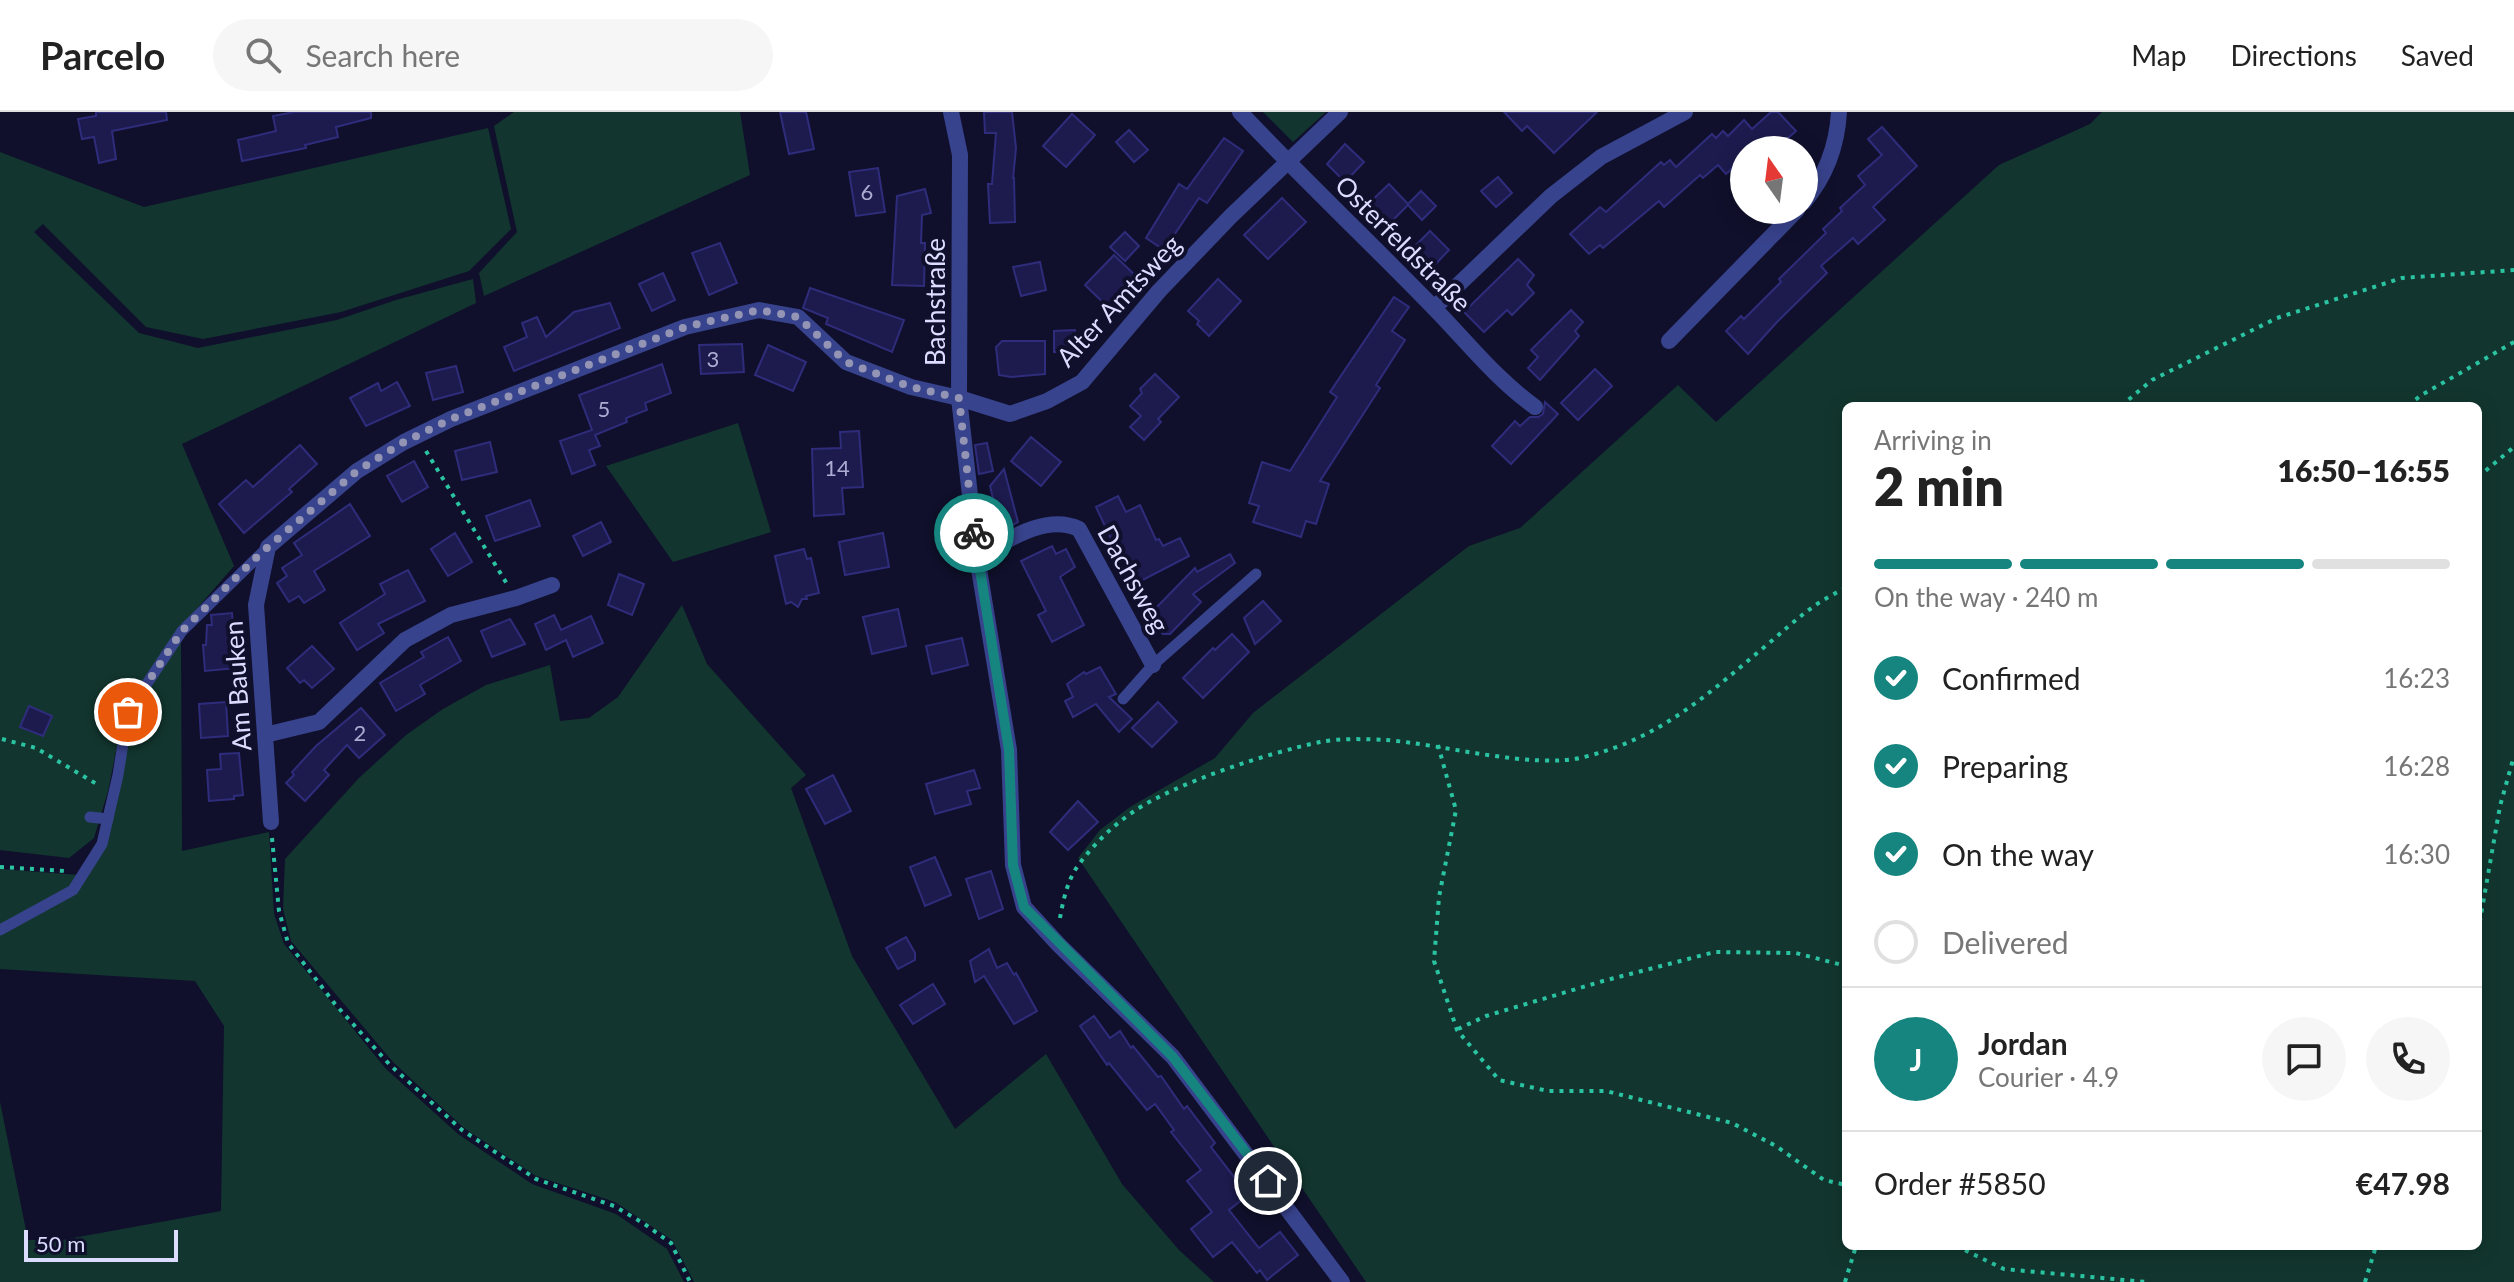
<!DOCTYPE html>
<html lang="en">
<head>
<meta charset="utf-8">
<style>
	:root { --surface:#fff; --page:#f6f6f6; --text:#222; --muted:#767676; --line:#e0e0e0; --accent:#16857f }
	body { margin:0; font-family:Lato,sans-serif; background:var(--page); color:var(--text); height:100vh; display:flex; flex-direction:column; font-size:30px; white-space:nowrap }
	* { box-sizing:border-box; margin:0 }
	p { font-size:26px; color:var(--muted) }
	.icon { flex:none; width:44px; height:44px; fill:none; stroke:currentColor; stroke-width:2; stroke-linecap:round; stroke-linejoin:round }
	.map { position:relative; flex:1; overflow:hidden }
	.panel { position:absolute; left:1842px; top:290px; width:640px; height:848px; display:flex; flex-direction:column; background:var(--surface); border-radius:12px; box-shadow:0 4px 20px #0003 }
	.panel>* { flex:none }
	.needle { width:52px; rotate:346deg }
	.fabs { position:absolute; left:1730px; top:24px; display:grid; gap:16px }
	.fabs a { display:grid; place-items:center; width:88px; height:88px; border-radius:50%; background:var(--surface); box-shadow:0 4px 20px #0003; font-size:40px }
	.scale { position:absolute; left:24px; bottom:20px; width:154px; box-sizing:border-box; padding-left:8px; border:4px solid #dbdcff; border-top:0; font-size:22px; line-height:28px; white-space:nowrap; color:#dbdcff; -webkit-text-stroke:6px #10102c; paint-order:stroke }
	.pin { position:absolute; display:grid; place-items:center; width:68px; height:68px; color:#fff; margin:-34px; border:4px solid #fff; border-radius:50%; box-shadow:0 2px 8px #0007 }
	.courier { position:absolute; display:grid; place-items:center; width:80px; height:80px; margin:-40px; border:6px solid #16857f; border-radius:50%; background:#fff; color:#222; box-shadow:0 2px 10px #0007 }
	.headline em { font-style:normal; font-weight:800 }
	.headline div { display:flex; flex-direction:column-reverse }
	.headline { display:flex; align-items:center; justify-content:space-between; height:136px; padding:0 32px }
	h1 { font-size:52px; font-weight:800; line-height:60px }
	.bar { display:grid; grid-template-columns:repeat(4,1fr); gap:12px 8px; align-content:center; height:96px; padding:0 32px }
	.bar i { height:10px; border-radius:6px; background:var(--line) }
	.bar .current { background:var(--accent) }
	.bar p { grid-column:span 4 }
	.line { display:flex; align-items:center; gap:20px; padding:0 32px; border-top:2px solid var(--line) }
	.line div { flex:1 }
	.round { display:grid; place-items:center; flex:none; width:84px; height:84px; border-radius:42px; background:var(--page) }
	ol { padding:0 32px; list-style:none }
	li { display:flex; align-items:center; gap:24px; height:88px }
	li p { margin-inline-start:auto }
	li .icon { padding:8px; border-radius:50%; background:var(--accent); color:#fff; stroke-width:4 }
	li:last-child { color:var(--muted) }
	li i { width:44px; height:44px; border:4px solid var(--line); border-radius:50% }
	header { display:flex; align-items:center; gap:48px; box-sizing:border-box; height:112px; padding:0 40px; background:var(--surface); border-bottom:2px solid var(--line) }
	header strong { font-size:38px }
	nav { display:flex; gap:44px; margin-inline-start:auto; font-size:28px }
	.search { width:560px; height:72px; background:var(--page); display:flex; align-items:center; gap:20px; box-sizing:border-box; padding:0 28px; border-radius:44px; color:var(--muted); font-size:30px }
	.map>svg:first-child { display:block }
</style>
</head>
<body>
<header>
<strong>Parcelo</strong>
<div class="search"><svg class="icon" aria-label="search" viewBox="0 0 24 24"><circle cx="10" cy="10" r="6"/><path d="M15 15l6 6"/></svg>Search here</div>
<nav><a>Map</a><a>Directions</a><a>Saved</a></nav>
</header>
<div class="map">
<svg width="2514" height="1170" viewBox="0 0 2514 1170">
	<rect width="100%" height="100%" fill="#10102c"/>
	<g fill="#12362f" fill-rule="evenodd">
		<polygon points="514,0 740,0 750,63 484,184 479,161 517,120 494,14"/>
		<polygon points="1263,0 1326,0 1293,30"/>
		<path d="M2102,0h412v1170h-1148l-288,-424 22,-28 30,-23 85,-49 38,-45 216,-167 51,-18 158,-143 38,37 283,-257 91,-41zM1846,294h632v840h-632z"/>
		<polygon points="488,16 511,117 469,159 341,200 203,227 146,215 43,112 34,120 139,221 198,236 337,208 396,188 473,167 476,191 182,332 234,454 181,515 122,609 108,679 94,726 69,746 0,738 0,40 144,95"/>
		<polygon points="738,311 771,420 673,450 606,354"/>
		<polygon points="682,493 707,552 806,663 791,676 852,844 955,1017 1046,942 1122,1072 1179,1138 1214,1170 694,1170 672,1128 615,1090 536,1064 464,1016 393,950 291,829 283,797 285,747 359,666 406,623 443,597 486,573 550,553 560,609 589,606 618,585"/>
		<polygon points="181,528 182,739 269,720 274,802 284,832 386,957 458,1022 532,1072 616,1102 667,1137 684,1170 0,1170 0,990 28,1128 62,1128 221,1099 224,914 195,869 0,857 0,821 74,780 101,739 132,599"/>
		<polygon points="0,757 79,763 70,774 0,813"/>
	</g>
	<g fill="#1d1b4e" stroke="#2f2c7b" stroke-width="2">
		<polygon points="96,0 166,0 167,8 112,19 116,47 99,51 94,25 82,27 78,7 96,4"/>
		<polygon points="294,0 371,0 371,6 336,15 338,25 305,33 306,36 242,49 238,28 276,19 273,4"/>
		<polygon points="780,0 806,0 814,37 789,42"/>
		<polygon points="984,0 1012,0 1016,36 1013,67 1014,65 1015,110 990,111 988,72 992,72 996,21 985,21"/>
		<polygon points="1504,0 1597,0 1554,41 1527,14 1522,19"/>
		<polygon points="1771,0 1778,0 1796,19 1775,38 1744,38 1744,46 1726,62 1718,53 1703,66 1700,63 1664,95 1659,89 1603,136 1600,133 1589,142 1570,122 1600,95 1606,100 1661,50 1664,53 1670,48 1676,55 1712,22 1716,26 1723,19 1728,24 1744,8 1752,17"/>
		<polygon points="1072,2 1095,23 1066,55 1043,34"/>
		<polygon points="1882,15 1917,54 1873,95 1885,108 1858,132 1853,126 1821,154 1827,161 1778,209 1748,242 1726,219 1741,204 1744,207 1781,170 1779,167 1826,121 1823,117 1842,99 1840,96 1865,73 1858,64 1882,43 1868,27"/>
		<polygon points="1129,18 1148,38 1134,50 1116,30"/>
		<polygon points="1224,26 1243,39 1207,91 1199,86 1164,138 1146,126 1179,72 1187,77"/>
		<polygon points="1345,32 1364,50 1345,70 1327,52"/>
		<polygon points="878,56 885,100 856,104 849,60"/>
		<polygon points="1498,65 1512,81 1496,95 1481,79"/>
		<polygon points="1389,72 1408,92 1421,79 1436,94 1422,108 1408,93 1385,116 1365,95"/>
		<polygon points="925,77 931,101 922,103 921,131 925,131 924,174 892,173 897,84"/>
		<polygon points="1282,86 1306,110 1268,147 1244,123"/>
		<polygon points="1430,119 1449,138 1428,160 1408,141"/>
		<polygon points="1125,120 1139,134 1125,149 1110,135"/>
		<polygon points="720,131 737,171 709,183 692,141"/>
		<polygon points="1114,143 1138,166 1126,179 1129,182 1113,200 1085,173"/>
		<polygon points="1518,147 1534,163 1527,173 1534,181 1512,203 1507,198 1484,220 1464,200"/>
		<polygon points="1040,150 1046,178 1021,184 1013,155"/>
		<polygon points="663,161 675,188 652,199 639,172"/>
		<polygon points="1218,167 1241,189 1209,224 1197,212 1199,209 1188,199"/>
		<polygon points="810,176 904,208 892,240 826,212 828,206 803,196"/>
		<polygon points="1394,185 1409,195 1392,219 1405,228 1376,273 1380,276 1320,369 1329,372 1316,412 1306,409 1301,425 1253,410 1259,394 1249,391 1262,350 1290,359 1337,285 1330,280"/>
		<polygon points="610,191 620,216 514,259 504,235 527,225 522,211 537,205 546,225 574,200"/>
		<polygon points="1571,198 1583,210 1575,219 1579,224 1540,268 1528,256 1538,245 1531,238"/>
		<polygon points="1075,218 1076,240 1054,240 1054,219"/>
		<polygon points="1002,229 1045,229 1045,262 1011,265 999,263 996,235"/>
		<polygon points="742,232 744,260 701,262 699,233"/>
		<polygon points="768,233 806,250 793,279 755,263"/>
		<polygon points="662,252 671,281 645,291 647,298 626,306 627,310 595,323 600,334 589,338 595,353 572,362 560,329 592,318 579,283"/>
		<polygon points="456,254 463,280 433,288 426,261"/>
		<polygon points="1595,257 1612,274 1578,308 1561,291"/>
		<polygon points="1155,262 1179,285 1158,307 1161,310 1144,328 1130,315 1141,304 1130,294 1142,281 1140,277"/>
		<polygon points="397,270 410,294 366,314 350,286 378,271 381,279"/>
		<polygon points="1545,290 1558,302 1511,352 1492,334 1515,309 1520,314 1530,305 1538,305 1543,302"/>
		<polygon points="859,319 863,375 842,376 844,402 814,404 812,337 841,336 840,320"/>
		<polygon points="1031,325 1061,350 1041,374 1011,349"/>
		<polygon points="490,330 497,360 462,368 455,339"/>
		<polygon points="987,331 993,359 979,362 975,333"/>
		<polygon points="300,333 317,352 289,377 292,380 244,421 219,392 246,368 253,375"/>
		<polygon points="414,349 428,375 402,390 387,364"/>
		<polygon points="1004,357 1018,410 1001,419 990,374"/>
		<polygon points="1118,384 1126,400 1140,393 1156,428 1159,427 1163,434 1180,426 1189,444 1139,470 1117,427 1112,429 1096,395"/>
		<polygon points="530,388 540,414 495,429 486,404"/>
		<polygon points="350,392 370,424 314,459 325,478 304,491 299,484 289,490 277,471 287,464 282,456 302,443 294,431"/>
		<polygon points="601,410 611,430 583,444 573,424"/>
		<polygon points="455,421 472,450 448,464 431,437"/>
		<polygon points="883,421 889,455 845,463 839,430"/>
		<polygon points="1052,434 1056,442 1066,437 1075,455 1060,465 1084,513 1052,530 1038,503 1046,499 1021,449"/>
		<polygon points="804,437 807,447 811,446 819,481 806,484 807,487 802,487 798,495 791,490 786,492 775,444"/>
		<polygon points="1230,442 1235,451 1193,482 1201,490 1170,522 1163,522 1146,506 1195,456 1197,460"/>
		<polygon points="408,458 425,489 378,512 384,521 357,538 340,511 385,482 380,472"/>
		<polygon points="619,462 644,472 632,503 608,493"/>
		<polygon points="1263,489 1281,509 1255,532 1244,506"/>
		<polygon points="898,497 906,534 872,542 863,505"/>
		<polygon points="232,501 236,556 205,559 203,533 206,533 207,513 212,513 211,503"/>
		<polygon points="554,503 561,518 591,504 603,531 573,545 566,528 546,538 535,512"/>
		<polygon points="510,507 525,532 492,545 481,519"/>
		<polygon points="1232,522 1249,540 1203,586 1183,566 1213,536 1215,538"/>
		<polygon points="448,525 461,549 420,573 425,582 396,599 380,571 424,545 421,540"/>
		<polygon points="962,526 968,553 932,562 926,534"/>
		<polygon points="312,534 334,557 312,576 304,568 300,571 287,556"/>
		<polygon points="1100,555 1116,582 1109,585 1132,607 1119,620 1096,592 1073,605 1065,589 1073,585 1067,572 1084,560 1086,562"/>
		<polygon points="226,590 228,624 201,626 199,592"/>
		<polygon points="1158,590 1177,610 1152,635 1132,616"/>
		<polygon points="29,594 52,604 43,624 20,615"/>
		<polygon points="361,596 385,623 359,646 347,633 324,658 329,663 305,689 286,671 294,663 292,660 316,634"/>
		<polygon points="239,641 243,683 234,684 234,687 209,689 207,658 221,657 220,642"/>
		<polygon points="974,658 980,676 967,679 971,692 935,702 926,672"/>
		<polygon points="833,663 851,699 825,712 806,677"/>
		<polygon points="1078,689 1098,710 1068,738 1050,720"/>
		<polygon points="935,745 951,783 925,794 910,755"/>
		<polygon points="991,759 1003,797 979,807 966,767"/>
		<polygon points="906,825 915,841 915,848 898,857 886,836"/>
		<polygon points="989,837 997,856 1007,851 1014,863 1016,861 1037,899 1014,912 984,864 975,870 970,849"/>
		<polygon points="933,872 945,892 913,912 900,893"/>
		<polygon points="1094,904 1110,926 1120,919 1131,936 1133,934 1158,965 1161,964 1184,997 1187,994 1215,1031 1211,1035 1248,1083 1229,1098 1259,1136 1280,1120 1298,1143 1267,1168 1260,1158 1257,1161 1232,1130 1213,1145 1191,1117 1212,1100 1187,1069 1201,1058 1171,1020 1174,1018 1155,992 1147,998 1109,951 1107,953 1080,914"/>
	</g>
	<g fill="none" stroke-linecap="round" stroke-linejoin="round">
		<g stroke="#2ac4a2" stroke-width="4" stroke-dasharray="4 6" stroke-linecap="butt">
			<polyline points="2121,294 2152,268 2277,206 2402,166 2514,158"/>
			<polyline points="2408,294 2420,284 2514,230"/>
			<polyline points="426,339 507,472"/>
			<polyline points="2478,365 2514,335"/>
			<polyline points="2,627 36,636 100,674"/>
			<polyline points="1438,633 1456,698 1439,785 1434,849 1457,918 1499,968 1548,979 1606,979 1732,1011 1776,1034 1824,1068 1846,1073"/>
			<polyline points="272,726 279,799 288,831 335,892 390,953 462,1018 536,1067 614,1094 643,1111 671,1131 690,1170"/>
			<polyline points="0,755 66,759"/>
			<path d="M1060,806c3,-17 7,-36 17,-51 16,-22 34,-40 56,-55 42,-29 135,-59 187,-70 19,-4 46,-3 66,-2 55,4 148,30 198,17 78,-19 125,-64 184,-113 27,-23 45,-41 78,-56"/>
			<polyline points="2478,820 2500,694 2514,644"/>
			<polyline points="1458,917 1486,904 1603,869 1715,840 1796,841 1846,854"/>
			<polyline points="1956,1134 2004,1157 2146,1170"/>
			<polyline points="1845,1170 1856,1134"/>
			<polyline points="2365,1170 2376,1134"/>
		</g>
		<g stroke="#38438d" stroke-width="11">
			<polyline points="1123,587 1153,553 1256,462"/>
			<polyline points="90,705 108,707"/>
			<polyline points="0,818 73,778 102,732 118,663 128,600 182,519 267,436"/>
		</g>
		<g stroke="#38438d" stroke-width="16">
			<polyline points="951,0 960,43 959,286 977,445 1009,638 1013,753 1024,795 1058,832 1173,945 1342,1170"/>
			<path d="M1240,0c63,67 130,130 194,196 33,34 62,71 101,99"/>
			<path d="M1804,90c22,-26 33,-56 35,-90"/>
			<polyline points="1434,196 1551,84 1601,45 1685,0"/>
			<polyline points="1669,229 1797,98"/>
			<path d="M977,445c29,-16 69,-44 102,-28l74,136"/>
			<polyline points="265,623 319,610 405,528 451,503 516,486 552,473"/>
			<polyline points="271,710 256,493 268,435 357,359 404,330 451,307 685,215 759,198 798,205 846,250 911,275 959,286 1010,302 1047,289 1082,270 1159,179 1231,104 1340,0"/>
		</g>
	</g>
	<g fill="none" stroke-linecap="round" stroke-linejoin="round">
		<polyline stroke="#9495b5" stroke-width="8" stroke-dasharray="0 14.4" points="128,600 182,519 261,441 357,359 404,330 451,307 685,215 759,198 798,205 846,250 911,275 959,286 974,421"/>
		<polyline stroke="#16857f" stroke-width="10" points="974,421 1009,638 1013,753 1024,795 1173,945 1268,1069"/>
	</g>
	<g text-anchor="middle" stroke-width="8" stroke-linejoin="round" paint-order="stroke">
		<g font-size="22" fill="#acacd3">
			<text x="867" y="88">6</text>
			<text x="713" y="255">3</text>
			<text x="604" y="305">5</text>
			<text x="837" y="364">14</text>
			<text x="360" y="629">2</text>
		</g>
		<g font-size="26" fill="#dbdcff" stroke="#10102c">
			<text transform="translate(1403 132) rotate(45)" y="9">Osterfeldstraße</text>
			<text transform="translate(1119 189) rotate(-47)" y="9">Alter Amtsweg</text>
			<text transform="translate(936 190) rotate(-90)" y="9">Bachstraße</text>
			<text transform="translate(1133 467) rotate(61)" y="9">Dachsweg</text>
			<text transform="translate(238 574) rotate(-94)" y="9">Am Bauken</text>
		</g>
	</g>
</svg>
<div class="fabs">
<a><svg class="needle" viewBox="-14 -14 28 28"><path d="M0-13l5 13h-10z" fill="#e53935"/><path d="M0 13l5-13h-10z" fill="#767676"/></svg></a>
</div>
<div class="scale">50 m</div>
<div class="pin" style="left:128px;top:600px;background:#ea580c"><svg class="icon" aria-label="bag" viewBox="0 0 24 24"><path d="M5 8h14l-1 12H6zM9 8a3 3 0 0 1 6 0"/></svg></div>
<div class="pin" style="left:1268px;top:1069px;background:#1f2937"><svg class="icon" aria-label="home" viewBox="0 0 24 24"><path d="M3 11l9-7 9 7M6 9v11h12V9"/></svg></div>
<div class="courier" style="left:974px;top:421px"><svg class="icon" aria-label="bike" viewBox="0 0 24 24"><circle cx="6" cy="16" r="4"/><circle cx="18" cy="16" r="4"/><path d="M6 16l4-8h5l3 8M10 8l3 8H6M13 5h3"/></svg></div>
<section class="panel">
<div class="headline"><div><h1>2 min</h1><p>Arriving in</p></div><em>16:50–16:55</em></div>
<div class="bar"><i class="current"></i><i class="current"></i><i class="current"></i><i></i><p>On the way · 240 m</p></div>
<ol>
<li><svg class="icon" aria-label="check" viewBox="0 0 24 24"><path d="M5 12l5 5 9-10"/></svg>Confirmed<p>16:23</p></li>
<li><svg class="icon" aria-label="check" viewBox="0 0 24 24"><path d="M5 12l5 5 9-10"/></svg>Preparing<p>16:28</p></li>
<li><svg class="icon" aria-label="check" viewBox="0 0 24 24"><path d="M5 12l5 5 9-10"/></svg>On the way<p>16:30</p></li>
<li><i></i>Delivered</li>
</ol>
<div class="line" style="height:144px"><b class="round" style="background:var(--accent);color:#fff">J</b><div><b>Jordan</b><p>Courier · 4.9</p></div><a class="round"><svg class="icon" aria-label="chat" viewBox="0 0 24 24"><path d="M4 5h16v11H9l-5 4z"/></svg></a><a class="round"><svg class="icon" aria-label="phone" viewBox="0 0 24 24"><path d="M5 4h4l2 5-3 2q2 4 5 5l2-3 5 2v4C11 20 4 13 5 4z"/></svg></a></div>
<div class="line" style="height:104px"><div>Order #5850</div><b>€47.98</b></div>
</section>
</div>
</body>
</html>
